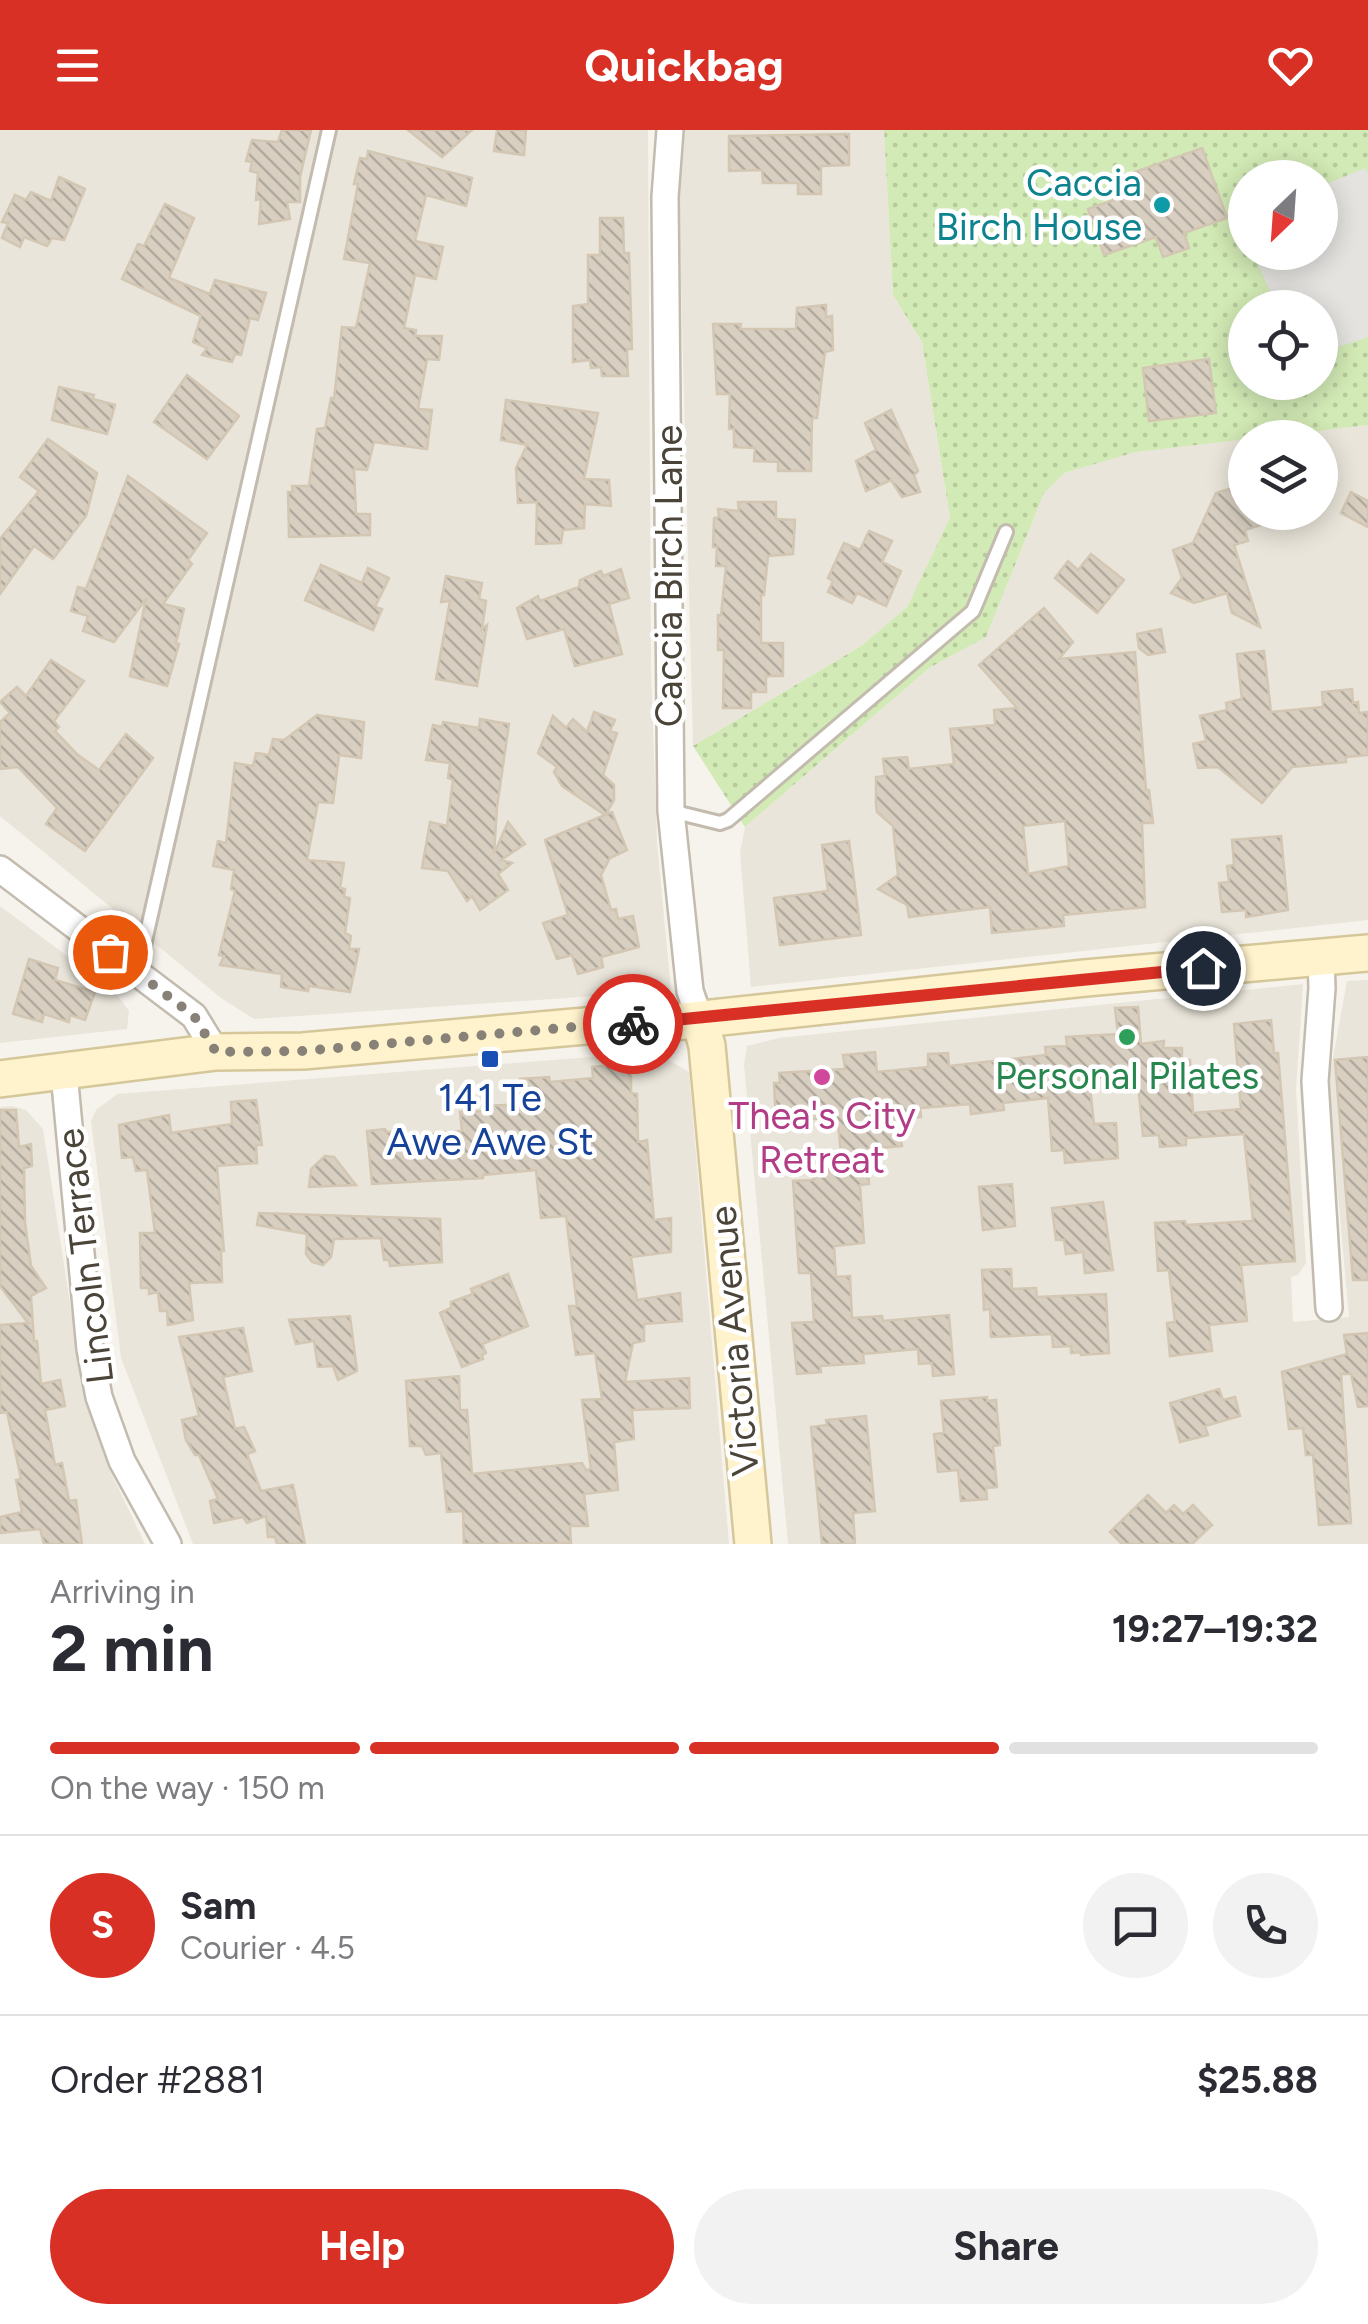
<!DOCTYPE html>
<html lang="en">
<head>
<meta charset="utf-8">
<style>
	:root { --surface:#fff; --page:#f2f2f3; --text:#2b2b33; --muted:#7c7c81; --line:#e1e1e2; --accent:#d93025 }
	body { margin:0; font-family:Figtree,sans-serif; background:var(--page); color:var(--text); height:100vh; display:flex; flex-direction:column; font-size:38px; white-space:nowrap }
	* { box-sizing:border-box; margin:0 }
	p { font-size:32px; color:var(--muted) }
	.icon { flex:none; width:55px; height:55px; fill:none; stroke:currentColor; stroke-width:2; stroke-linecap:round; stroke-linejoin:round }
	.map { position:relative; height:1414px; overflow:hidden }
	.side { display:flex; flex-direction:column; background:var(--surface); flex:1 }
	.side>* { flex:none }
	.needle { width:65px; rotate:205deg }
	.tools { position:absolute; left:1228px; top:30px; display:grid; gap:20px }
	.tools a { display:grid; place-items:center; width:110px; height:110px; border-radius:50%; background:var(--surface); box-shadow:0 5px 25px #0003; font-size:50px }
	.pin { position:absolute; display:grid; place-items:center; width:85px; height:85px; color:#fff; margin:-42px; border:5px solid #fff; border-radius:50%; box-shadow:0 2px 10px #0007 }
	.courier { position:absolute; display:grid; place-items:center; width:100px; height:100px; margin:-50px; border:8px solid #d93025; border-radius:50%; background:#fff; color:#222; box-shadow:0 2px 12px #0007 }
	.headline em { font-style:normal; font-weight:700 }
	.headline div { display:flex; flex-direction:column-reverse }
	.headline { display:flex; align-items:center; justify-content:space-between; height:170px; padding:0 50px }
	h1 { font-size:65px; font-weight:700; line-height:75px }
	.bar { display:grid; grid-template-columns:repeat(4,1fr); gap:15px 10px; align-content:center; height:120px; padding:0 50px }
	.bar i { height:12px; border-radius:8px; background:var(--line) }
	.bar .on { background:var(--accent) }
	.bar p { grid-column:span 4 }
	.line { display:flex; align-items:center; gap:25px; padding:0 50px; border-top:2px solid var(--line) }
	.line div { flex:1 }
	.round { display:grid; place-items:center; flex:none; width:105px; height:105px; border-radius:52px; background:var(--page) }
	.action { display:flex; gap:20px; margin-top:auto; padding:20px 50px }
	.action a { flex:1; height:115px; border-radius:60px; background:var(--accent); color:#fff; font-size:40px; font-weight:700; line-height:115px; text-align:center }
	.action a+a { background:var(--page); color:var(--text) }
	header { display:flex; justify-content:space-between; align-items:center; height:130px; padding:0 50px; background:var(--accent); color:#fff; font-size:45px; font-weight:700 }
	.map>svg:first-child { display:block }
</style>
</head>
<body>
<header><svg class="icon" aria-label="menu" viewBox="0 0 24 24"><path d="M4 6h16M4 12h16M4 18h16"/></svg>Quickbag<svg class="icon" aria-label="heart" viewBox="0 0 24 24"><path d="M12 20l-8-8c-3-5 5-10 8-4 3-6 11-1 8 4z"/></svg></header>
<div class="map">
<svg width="1368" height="1414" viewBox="0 0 1368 1414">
	<defs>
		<pattern id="park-dots" width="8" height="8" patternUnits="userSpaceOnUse" patternTransform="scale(2.5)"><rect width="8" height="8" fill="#d2eab5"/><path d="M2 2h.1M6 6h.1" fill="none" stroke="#b6ca9c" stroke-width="1.8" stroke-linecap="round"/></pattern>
		<pattern id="building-back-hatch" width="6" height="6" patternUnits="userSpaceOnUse" patternTransform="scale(2.5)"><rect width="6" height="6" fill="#d8cfc1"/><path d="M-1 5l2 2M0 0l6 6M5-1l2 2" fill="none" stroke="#b1aa9e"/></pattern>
	</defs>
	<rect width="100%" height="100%" fill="#f6f3ec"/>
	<g fill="#eae5da">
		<polygon points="0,0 648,0 651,539 657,712 671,861 254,889 221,868 0,686"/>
		<polygon points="685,0 884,0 893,165 922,212 950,388 907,477 861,516 693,616 679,73"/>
		<polygon points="1368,295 1368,790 751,857 740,722 745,697 929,538 986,507 1044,363 1064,343 1136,322 1245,309 1245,382 1320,382 1320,308 1259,307"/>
		<polygon points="0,776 114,861 129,881 127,899 0,913"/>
		<polygon points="1368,850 1368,1414 788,1414 744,935 747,916 779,908 1303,854 1296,960 1306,1133 1298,1145 1291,1147 1293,1192 1349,1187 1328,955 1347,851"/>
		<polygon points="655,922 689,942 729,1414 193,1414 121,1228 91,991 96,980 117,964"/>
		<polygon points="12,976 26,980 43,999 85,1270 112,1345 145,1414 0,1414 0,977"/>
	</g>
	<path fill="url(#park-dots)" fill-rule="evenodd" d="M884,0h484v295l-232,27 -72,21 -20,20 -58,144 -57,31 -184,159 -52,-81 168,-100 46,-39 43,-89 -28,-176 -29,-47zM1245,48h75v74h-75zM1245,178h75v74h-75z"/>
	<polygon fill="#e5e3e0" points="1365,38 1368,44 1368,207 1320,223 1320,178 1277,177 1253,123 1320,122 1320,57"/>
	<g fill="url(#building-back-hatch)" stroke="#d3c7b4" stroke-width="2.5" fill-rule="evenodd">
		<polygon points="282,0 311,0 300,47 300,72 287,72 290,89 259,94 261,69 256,70 258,43 250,41 252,32 246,31 252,10 278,12"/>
		<polygon points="408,0 472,0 442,27"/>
		<polygon points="497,0 526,0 524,25 494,21"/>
		<polygon points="849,4 849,35 821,36 821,64 798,64 798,53 763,53 762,40 729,41 729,6"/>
		<polygon points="1202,18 1227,88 1184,103 1189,118 1163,127 1156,107 1104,125 1088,79 1114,70 1107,52"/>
		<polygon points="368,21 472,48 466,76 426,65 415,111 443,117 436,149 415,145 404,198 416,200 415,206 442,206 439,230 427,229 418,279 432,280 427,319 374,312 367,340 354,339 356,384 370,384 370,405 289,407 288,362 293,362 292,356 309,356 317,299 325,298 331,268 334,269 342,197 356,198 370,133 344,129 358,54 354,54 360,28 367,29"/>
		<polygon points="59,47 85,59 64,110 52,108 47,116 24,107 20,117 2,108 8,93 2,92 15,65 26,70 31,62 51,71"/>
		<polygon points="165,74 194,88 169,148 210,164 215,150 266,163 258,190 250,188 241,225 235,224 232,232 202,225 207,218 193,212 201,186 122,149 138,114 144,116"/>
		<polygon points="600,88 623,88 624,123 629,123 632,219 627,219 628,246 602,246 601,237 591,238 590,230 573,232 573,176 588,174 588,125 600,125"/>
		<polygon points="826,175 826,187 832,186 833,220 825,222 817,288 812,288 811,341 778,341 778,332 754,331 755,318 734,317 734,299 729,299 730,264 717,264 713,194 741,194 740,199 796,199 797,178"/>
		<polygon points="1209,229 1216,283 1149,291 1143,238"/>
		<polygon points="187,245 239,286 207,329 154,292"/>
		<polygon points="59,257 94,265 93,269 115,275 107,304 52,290"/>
		<polygon points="506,270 598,283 584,349 609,350 611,376 585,374 584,398 563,400 561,413 536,414 537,372 518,373 516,338 527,315 501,310"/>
		<polygon points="891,280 918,341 914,345 920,362 902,367 891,350 866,361 856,331 876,320 865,293"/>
		<polygon points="48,309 97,343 86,386 53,429 34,416 0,464 0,409 39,361 20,347"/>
		<polygon points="128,346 207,403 188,430 192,434 163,474 184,479 176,513 179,514 167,556 130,546 146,469 114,512 83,501 88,486 71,481 78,457 86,459"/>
		<polygon points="1245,354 1245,382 1285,382 1286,387 1245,400 1248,411 1234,415 1260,497 1232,483 1227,463 1194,473 1171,463 1182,448 1173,420 1193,413 1216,363"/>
		<polygon points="1351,362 1368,371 1368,397 1341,383"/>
		<polygon points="738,372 776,372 776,389 795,390 793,424 768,426 764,465 761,465 761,513 783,513 783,546 766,546 766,562 751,562 751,578 723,578 724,520 718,520 718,485 721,485 726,436 716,436 717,417 713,417 714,388 719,387 718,379 739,381"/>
		<polygon points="869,401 892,411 882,432 901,441 886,476 857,463 852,473 828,462 833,451 828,448 844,413 860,420"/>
		<polygon points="1091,424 1124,450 1097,483 1055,448 1068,431 1078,440"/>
		<polygon points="321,435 362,453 368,438 389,448 375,477 382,479 373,500 305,470"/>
		<polygon points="621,439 629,468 609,474 622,524 575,536 564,499 527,509 517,478 538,466 540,471 579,457 580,450 601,441 603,446"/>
		<polygon points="446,446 482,453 479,469 486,471 482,499 487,495 477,556 436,549 450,471 441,472"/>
		<path d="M1044,478l29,34 -14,17 76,-7 11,138h3l4,33h-11l3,84 -82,8 1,11 -72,7 -2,-26 -81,10 -2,-12 -29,-16 20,-14 -5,-49 -16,-14 -1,-8v-27l9,-1 -2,-17 24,-2 2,12 45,-5 -4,-35 45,-4 -1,-15 23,-2 -38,-43zM1065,691l4,45 -41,8 -5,-48z"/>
		<polygon points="1161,499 1165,522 1148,525 1139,518 1137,504"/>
		<polygon points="1264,521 1271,582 1323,577 1322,562 1352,559 1353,573 1358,572 1359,583 1368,582 1368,625 1346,627 1346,632 1292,637 1262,673 1218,637 1198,638 1193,614 1206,611 1200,586 1227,580 1226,573 1242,569 1237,524"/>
		<polygon points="51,530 84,551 54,591 59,597 55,601 78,625 99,640 126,604 153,628 85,721 46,694 57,678 18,637 0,639 0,592 10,583 0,572 17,557 26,566"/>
		<polygon points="594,582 615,590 610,601 617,603 603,645 614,655 614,670 606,684 612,682 627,720 610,728 601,745 611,780 616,779 618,789 633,786 639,817 601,827 603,837 578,844 572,825 557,829 543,793 568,785 545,710 605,685 562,656 554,642 557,637 538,623 553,586 566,598 573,589 587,602"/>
		<polygon points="317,585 364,592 361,628 339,625 333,673 318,672 307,730 344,733 340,758 345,759 344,767 350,768 345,803 351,806 349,819 359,819 350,862 309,856 308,861 281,857 282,844 220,835 224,826 219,825 235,761 231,759 234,740 213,736 218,711 226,713 235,633 253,636 256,623 269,625 273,609 284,610"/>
		<polygon points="480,589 509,594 497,677 494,724 508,692 525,714 501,730 512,733 498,744 508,760 480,780 472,766 467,771 448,741 422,738 430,692 447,696 453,650 448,648 450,633 426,630 433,595 442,597 443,592 479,598"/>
		<polygon points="1281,706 1288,780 1246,787 1246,780 1222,782 1219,753 1229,752 1227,736 1234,735 1232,710"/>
		<polygon points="849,711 861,805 780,815 774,768 828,761 822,715"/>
		<polygon points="29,829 58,838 55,850 95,862 85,890 70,885 69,892 44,884 42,892 13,884"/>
		<polygon points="1138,877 1141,914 1164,911 1163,918 1182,918 1182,931 1190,930 1193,983 1241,979 1234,894 1271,890 1274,923 1278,923 1295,1131 1241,1135 1247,1191 1209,1195 1212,1221 1170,1226 1167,1193 1175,1192 1169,1140 1158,1141 1155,1093 1185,1091 1186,1095 1253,1091 1244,1004 1186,1008 1186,1015 1160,1017 1159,1005 1143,1006 1137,944 1089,949 1094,994 1116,993 1118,1028 1065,1033 1064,1020 1052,1021 1048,968 1003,973 1004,980 971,984 970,974 920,978 921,987 899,989 902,1016 867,1019 869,1054 860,1055 864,1113 834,1116 836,1147 850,1146 852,1188 882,1186 883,1191 949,1185 954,1244 933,1246 932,1233 919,1234 918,1219 863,1224 864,1233 820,1236 821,1242 797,1244 792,1193 814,1192 811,1143 799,1143 793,1051 814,1050 812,1036 842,1034 838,993 828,994 827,988 776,992 774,953 780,953 779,943 845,939 843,925 875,922 877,942 928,937 928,924 948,923 949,936 1046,925 1045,917 1067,916 1066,907 1118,904 1115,878"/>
		<polygon points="1368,927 1368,1150 1353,1150 1335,930"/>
		<polygon points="615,935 615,939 631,938 631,963 637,964 638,1012 647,1010 654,1090 671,1088 671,1122 631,1127 637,1170 680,1163 682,1191 644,1194 644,1211 633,1213 625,1252 689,1248 690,1278 632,1280 634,1309 614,1312 618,1360 584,1364 588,1396 570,1396 571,1413 464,1414 463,1381 447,1382 441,1323 426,1325 422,1316 410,1316 406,1251 459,1246 460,1280 467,1280 472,1344 582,1333 586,1340 591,1339 582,1270 602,1269 595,1223 576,1225 569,1176 577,1176 566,1086 541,1088 536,1040 483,1045 483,1048 372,1054 367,1001 385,999 387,1002 394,1002 394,1005 412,1003 413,1006 462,1001 460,982 485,981 484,976 523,974 520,949 549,947 550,952 593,948 592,937"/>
		<polygon points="256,970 262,1015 256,1015 257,1033 217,1036 224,1121 221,1121 222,1152 189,1153 193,1190 168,1195 167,1181 160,1181 158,1162 149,1164 149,1158 141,1158 140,1103 155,1103 147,1040 136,1041 133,1027 122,1028 119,995 169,985 171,1003 232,994 231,972"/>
		<polygon points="0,980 16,980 19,1017 31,1014 32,1036 24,1038 25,1093 31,1136 46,1158 31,1166 34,1211 37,1211 41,1254 60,1250 65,1276 45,1280 55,1335 62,1333 69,1371 76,1370 82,1414 44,1414 40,1399 0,1403 0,1387 22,1382 16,1350 21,1349 7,1282 0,1283 0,1195 28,1193 0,1156"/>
		<polygon points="325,1026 334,1027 356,1055 309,1057 311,1039"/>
		<polygon points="1012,1054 1015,1096 983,1100 979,1057"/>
		<polygon points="1103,1072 1113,1140 1085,1143 1083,1122 1066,1124 1064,1110 1056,1110 1052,1078"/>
		<polygon points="259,1083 440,1089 442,1132 390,1136 389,1130 384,1130 381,1108 334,1109 331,1127 323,1135 312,1132 306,1124 307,1104 257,1095"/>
		<polygon points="1011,1139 1012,1159 1036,1158 1037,1167 1106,1164 1109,1223 1081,1225 1080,1222 1071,1223 1071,1216 1053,1217 1052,1204 991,1207 990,1179 984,1180 982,1140"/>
		<polygon points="508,1144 528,1196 482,1214 486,1223 482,1225 483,1229 462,1237 440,1183 451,1178 451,1172 473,1164 471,1159"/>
		<polygon points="350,1186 357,1241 338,1250 333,1236 318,1237 314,1211 296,1214 289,1190"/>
		<polygon points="243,1198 252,1241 223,1247 235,1299 244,1297 255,1321 247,1324 261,1361 293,1355 305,1414 277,1414 275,1407 268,1407 266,1386 247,1393 243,1387 214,1393 210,1371 218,1369 199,1325 195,1325 186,1310 182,1290 199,1286 179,1207"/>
		<polygon points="1368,1203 1368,1276 1358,1277 1351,1244 1341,1244 1351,1393 1319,1395 1313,1325 1306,1325 1303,1298 1289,1299 1282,1242 1347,1224 1344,1205"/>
		<polygon points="1219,1259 1223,1270 1235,1267 1240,1286 1205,1296 1208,1305 1180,1312 1170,1273"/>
		<polygon points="987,1267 987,1271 996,1270 1000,1315 993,1316 997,1357 986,1358 987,1369 961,1371 958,1340 938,1342 934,1304 944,1303 941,1271"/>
		<polygon points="866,1286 875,1381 853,1383 855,1414 822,1414 811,1297 827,1295 826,1290"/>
		<polygon points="1148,1365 1166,1383 1174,1375 1183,1384 1193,1375 1212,1395 1192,1414 1122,1414 1110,1402"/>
	</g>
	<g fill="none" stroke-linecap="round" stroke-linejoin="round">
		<defs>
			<g id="lane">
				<polyline points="671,681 720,693 728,690 973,481 1006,402"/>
				<polyline points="138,842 329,0"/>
			</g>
			<g id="street">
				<polyline points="670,0 665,67 671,681 690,861 700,890"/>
				<polyline points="0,739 194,886 216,922"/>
				<polyline points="1321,827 1322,858 1315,951 1329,1178"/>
				<polyline points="64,943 90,1219 99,1267 122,1331 168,1414"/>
			</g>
			<g id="secondary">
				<polyline points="700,890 707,916 753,1414"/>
				<polyline points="0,949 216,922 303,921 608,894 647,895 1085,848 1368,823"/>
			</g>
		</defs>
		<use href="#lane" stroke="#c2bbae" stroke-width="18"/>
		<use href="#street" stroke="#c2bbae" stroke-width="30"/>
		<use href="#secondary" stroke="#d6c79b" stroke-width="40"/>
		<use href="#lane" stroke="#fff" stroke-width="12"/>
		<use href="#street" stroke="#fff" stroke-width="25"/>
		<use href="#secondary" stroke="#fff3cd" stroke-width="35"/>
	</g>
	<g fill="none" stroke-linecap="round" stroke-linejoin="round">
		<polyline stroke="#878178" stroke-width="10" stroke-dasharray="0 18" points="110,822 194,886 216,922 303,921 608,894 633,894"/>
		<polyline stroke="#d93025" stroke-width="12" points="633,894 1203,838"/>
	</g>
	<circle fill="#0f9aa8" stroke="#fff" stroke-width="4" cx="1162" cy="75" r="10"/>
	<circle fill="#2e9e5b" stroke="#fff" stroke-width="4" cx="1127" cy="907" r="10"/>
	<rect fill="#1a4fb4" stroke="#fff" stroke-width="4" x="480" y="919" width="20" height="20" rx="5"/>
	<circle fill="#d1479c" stroke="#fff" stroke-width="4" cx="822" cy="947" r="10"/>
	<g text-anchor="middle" stroke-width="9" stroke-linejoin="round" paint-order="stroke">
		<g font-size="38" fill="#0d838f" stroke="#fff" text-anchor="end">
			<text x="1142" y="66">Caccia<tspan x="1142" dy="44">Birch House</tspan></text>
		</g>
		<g font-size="38" fill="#4b4439" stroke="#fff">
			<text transform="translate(669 446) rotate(-90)" y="13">Caccia Birch Lane</text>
			<text transform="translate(85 1126) rotate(-97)" y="13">Lincoln Terrace</text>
			<text transform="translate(734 1211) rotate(-95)" y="13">Victoria Avenue</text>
		</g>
		<g font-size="38" fill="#27864d" stroke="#fff">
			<text x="1127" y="959">Personal Pilates</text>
		</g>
		<g font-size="38" fill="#164399" stroke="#fff">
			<text x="490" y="981">141 Te<tspan x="490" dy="44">Awe Awe St</tspan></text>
		</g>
		<g font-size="38" fill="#b23c85" stroke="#fff">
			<text x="822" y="999">Thea's City<tspan x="822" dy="44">Retreat</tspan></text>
		</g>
	</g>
</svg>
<div class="tools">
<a><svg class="needle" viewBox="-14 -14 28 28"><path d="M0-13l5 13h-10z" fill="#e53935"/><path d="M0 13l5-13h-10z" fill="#7c7c81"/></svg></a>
<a><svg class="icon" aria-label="locate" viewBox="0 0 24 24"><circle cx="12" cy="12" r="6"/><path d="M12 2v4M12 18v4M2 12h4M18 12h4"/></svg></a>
<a><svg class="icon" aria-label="layers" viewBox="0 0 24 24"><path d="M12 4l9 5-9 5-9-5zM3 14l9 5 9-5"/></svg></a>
</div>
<div class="pin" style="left:110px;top:822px;background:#ea580c"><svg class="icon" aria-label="bag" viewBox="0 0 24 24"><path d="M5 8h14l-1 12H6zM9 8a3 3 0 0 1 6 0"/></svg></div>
<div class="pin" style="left:1203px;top:838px;background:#1f2937"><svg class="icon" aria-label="home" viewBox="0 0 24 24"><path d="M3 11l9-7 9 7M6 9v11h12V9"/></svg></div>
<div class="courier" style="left:633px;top:894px"><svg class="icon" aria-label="bike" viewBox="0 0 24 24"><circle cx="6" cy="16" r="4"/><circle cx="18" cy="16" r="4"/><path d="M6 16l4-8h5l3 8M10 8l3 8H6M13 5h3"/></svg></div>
</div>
<section class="side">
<div class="headline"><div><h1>2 min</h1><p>Arriving in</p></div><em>19:27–19:32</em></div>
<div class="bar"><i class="on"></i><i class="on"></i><i class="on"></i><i></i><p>On the way · 150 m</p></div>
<div class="line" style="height:180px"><b class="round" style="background:var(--accent);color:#fff">S</b><div><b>Sam</b><p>Courier · 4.5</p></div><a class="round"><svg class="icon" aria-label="chat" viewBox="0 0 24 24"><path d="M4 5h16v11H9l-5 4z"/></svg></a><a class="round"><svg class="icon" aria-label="phone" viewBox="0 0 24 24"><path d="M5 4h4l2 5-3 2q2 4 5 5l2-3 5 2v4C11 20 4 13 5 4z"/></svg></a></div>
<div class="line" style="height:130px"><div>Order #2881</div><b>$25.88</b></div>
<div class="action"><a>Help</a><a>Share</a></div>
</section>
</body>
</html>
